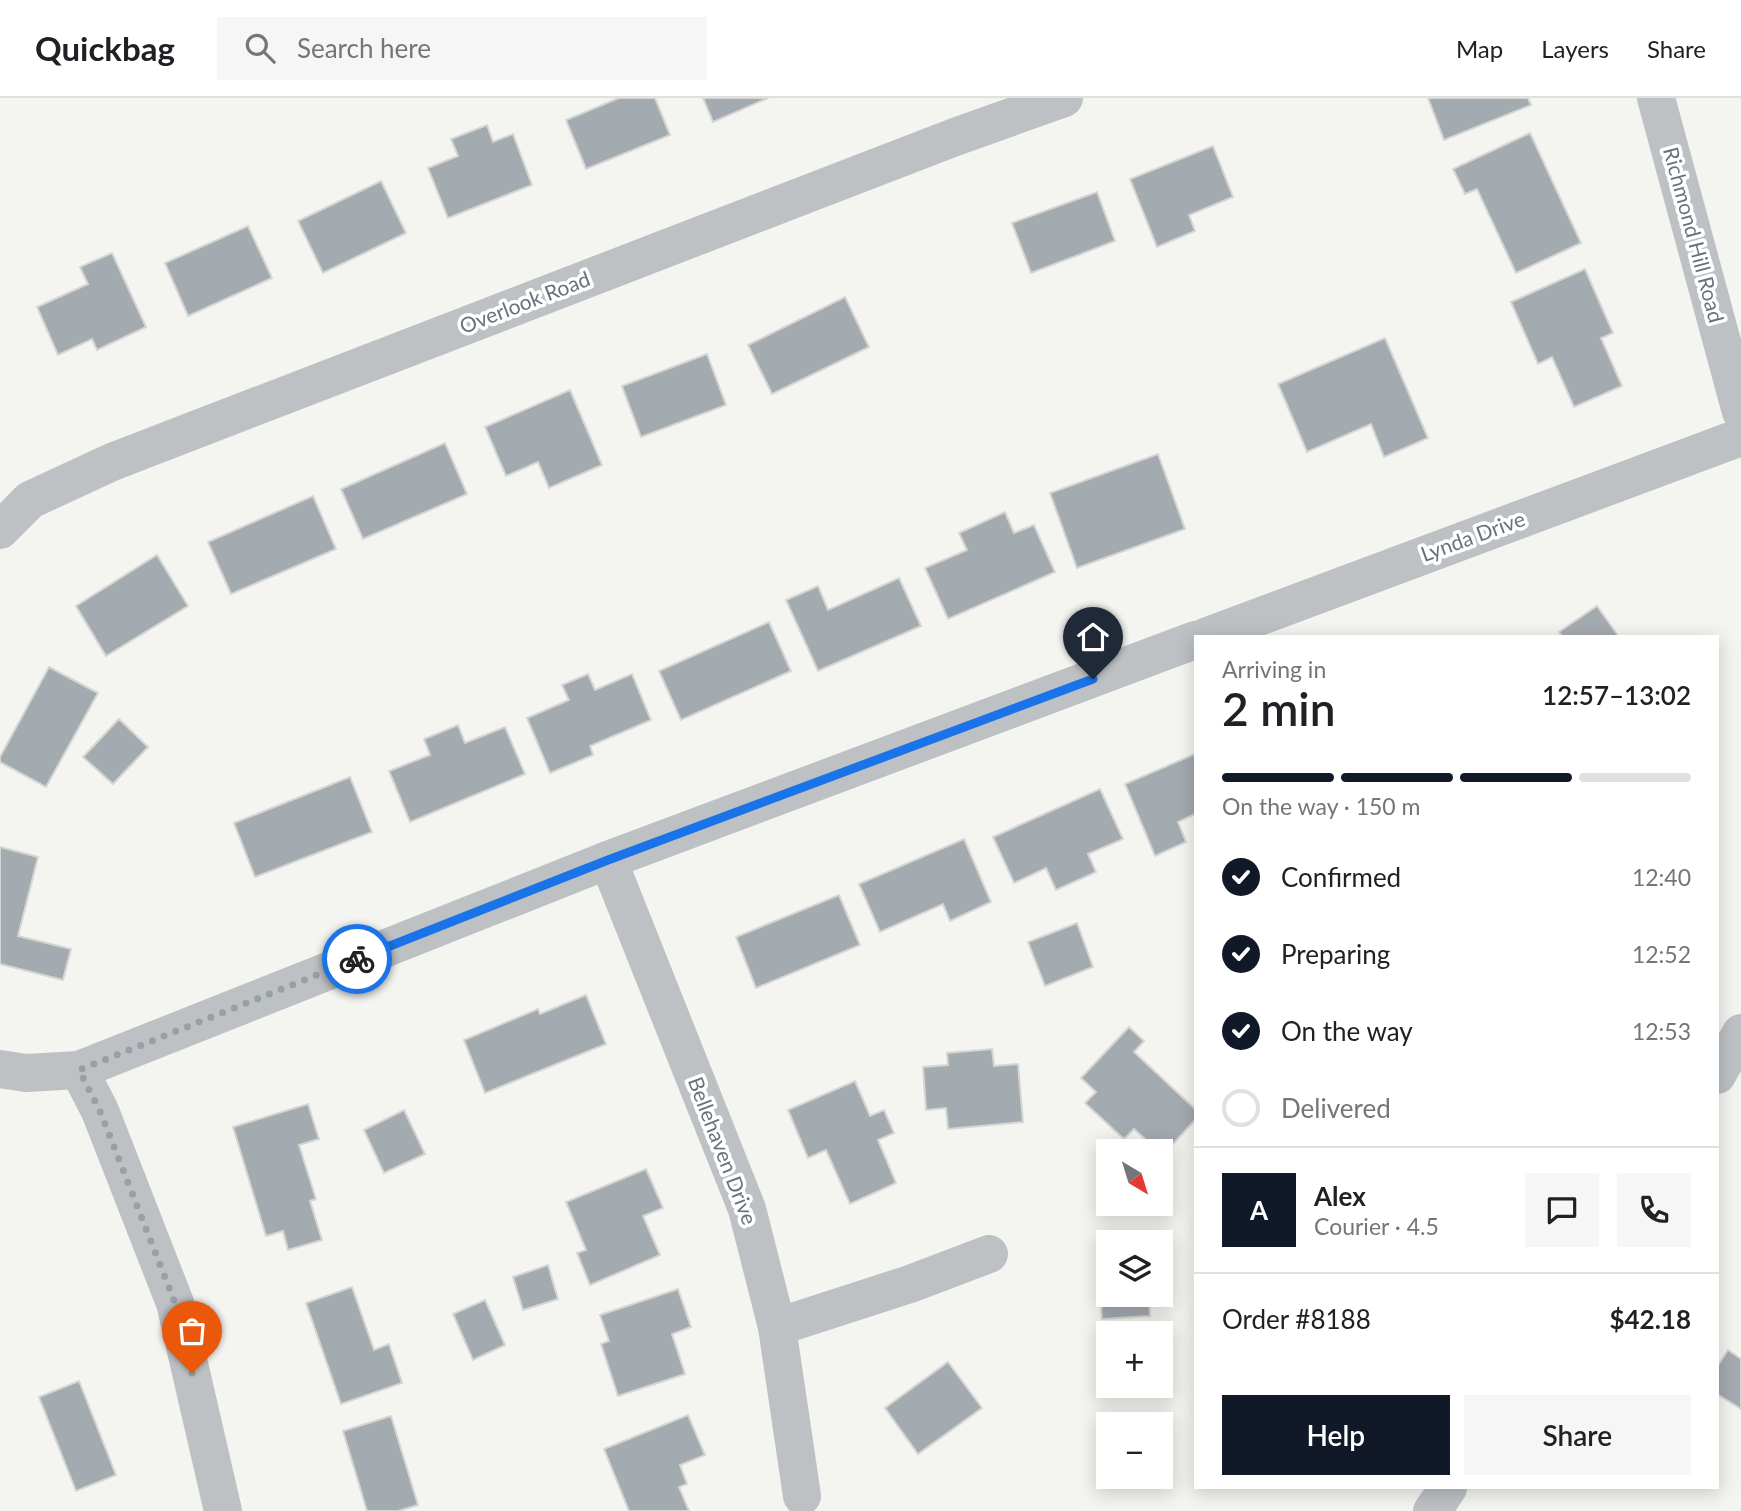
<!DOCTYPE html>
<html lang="en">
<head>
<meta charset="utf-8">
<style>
	:root { --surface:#fff; --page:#f6f6f6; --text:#202124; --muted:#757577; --line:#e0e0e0; --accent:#111827 }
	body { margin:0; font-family:Lato,sans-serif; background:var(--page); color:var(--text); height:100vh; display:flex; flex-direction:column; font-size:26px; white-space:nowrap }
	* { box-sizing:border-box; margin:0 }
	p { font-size:23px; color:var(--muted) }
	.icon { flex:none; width:38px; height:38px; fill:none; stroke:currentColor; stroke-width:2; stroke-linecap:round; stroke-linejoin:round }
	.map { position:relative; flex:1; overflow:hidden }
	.side { position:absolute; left:1194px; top:537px; width:525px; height:854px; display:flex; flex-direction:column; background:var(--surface); border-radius:0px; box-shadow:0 4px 18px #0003 }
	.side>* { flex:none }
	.needle { width:46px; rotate:142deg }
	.fabs { position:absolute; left:1096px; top:1041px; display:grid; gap:14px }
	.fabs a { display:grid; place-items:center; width:77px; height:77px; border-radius:0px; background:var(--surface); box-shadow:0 4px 18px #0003; font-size:35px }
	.pin { position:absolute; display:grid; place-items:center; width:60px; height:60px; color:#fff; margin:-72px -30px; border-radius:50% 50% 50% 0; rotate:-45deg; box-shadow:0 0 7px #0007 }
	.pin .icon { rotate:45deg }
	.courier { position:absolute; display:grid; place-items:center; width:70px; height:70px; margin:-35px; border:5px solid #1a73e8; border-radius:50%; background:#fff; color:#222; box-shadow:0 2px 9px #0007 }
	.headline em { font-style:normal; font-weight:600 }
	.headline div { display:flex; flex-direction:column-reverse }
	.headline { display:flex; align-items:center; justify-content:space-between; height:119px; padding:0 28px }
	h1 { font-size:46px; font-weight:600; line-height:52px }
	.bar { display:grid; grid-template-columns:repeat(4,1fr); gap:10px 7px; align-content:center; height:84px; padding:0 28px }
	.bar i { height:9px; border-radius:5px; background:var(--line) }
	.bar .selected { background:var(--accent) }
	.bar p { grid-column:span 4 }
	.line { display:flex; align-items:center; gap:18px; padding:0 28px; border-top:2px solid var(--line) }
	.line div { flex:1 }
	.round { display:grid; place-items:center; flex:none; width:74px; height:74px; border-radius:0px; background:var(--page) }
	ol { padding:0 28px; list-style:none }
	li { display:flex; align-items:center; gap:21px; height:77px }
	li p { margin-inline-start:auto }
	li .icon { padding:7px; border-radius:50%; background:var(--accent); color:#fff; stroke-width:4 }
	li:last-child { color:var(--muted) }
	li i { width:38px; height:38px; border:4px solid var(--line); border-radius:50% }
	.button { display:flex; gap:14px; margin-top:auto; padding:14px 28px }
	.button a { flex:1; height:80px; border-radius:0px; background:var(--accent); color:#fff; font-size:28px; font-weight:600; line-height:80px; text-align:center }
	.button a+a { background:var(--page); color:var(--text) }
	header { display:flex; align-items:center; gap:42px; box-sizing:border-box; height:98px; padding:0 35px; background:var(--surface); border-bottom:2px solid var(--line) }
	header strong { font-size:33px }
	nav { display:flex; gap:38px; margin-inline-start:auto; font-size:24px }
	.search { width:490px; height:63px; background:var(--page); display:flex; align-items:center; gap:18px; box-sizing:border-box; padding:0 24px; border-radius:0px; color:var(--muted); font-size:26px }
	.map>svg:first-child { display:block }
</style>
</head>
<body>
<header>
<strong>Quickbag</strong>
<div class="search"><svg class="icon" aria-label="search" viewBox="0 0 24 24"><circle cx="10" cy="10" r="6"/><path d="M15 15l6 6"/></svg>Search here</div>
<nav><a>Map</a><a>Layers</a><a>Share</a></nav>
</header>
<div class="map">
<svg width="1741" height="1413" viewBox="0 0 1741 1413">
	<rect width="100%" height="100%" fill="#f4f4f0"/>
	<g fill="#a4abb0" stroke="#d5d5d3" stroke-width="2">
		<polygon points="619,0 655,0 670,37 586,71 566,22"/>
		<polygon points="703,0 768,0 713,24"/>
		<polygon points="1428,0 1528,0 1531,7 1444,42"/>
		<polygon points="487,27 493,44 513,36 532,87 448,120 428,70 458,58 451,41"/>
		<polygon points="1530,35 1581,145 1516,175 1477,91 1465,96 1453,71"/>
		<polygon points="1213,48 1233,99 1189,117 1195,133 1157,149 1130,81"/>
		<polygon points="381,83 406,135 323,175 298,123"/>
		<polygon points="1097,94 1115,143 1031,175 1012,125"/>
		<polygon points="248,128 272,180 188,218 165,165"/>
		<polygon points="112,155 146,229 97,252 92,241 58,257 37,209 88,186 80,169"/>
		<polygon points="1585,171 1613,235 1601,240 1622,288 1574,309 1552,259 1538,266 1511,204"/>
		<polygon points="845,199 869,249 772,296 748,247"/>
		<polygon points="1385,240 1428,340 1384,359 1371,326 1307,354 1278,286"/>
		<polygon points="707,256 726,307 641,339 622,288"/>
		<polygon points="570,292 602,367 549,390 538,364 506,378 485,329"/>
		<polygon points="445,345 467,396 363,441 341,391"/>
		<polygon points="1158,356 1185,431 1077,470 1050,395"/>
		<polygon points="313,398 336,451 231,496 208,444"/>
		<polygon points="1005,414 1014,435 1034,427 1055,474 948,521 925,470 967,452 959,435"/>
		<polygon points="157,457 188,508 106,558 76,508"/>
		<polygon points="899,480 921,528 818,573 786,502 818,488 828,512"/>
		<polygon points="1597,508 1619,539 1563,539 1559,534"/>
		<polygon points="769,524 791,573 681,622 659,573"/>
		<polygon points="49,569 98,595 46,689 0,664 0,659"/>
		<polygon points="588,576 595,592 632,576 651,622 590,648 593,657 550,675 527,620 569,602 562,587"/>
		<polygon points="119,621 148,649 113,686 83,659"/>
		<polygon points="458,627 465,645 505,629 525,676 410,724 389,673 430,657 424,641"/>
		<polygon points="1195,656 1195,716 1178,724 1186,744 1155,758 1125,686"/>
		<polygon points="350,679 372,734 255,779 234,725"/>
		<polygon points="1100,691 1123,741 1088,756 1096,774 1056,792 1046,770 1014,785 993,739"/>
		<polygon points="964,741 991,804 950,823 943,806 880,834 859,786"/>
		<polygon points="0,749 38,759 18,838 71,851 63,882 0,866"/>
		<polygon points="839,797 860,847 756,890 736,839"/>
		<polygon points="1077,825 1093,869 1045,888 1028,844"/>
		<polygon points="586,897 606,946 485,995 464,942 538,911 540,916"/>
		<polygon points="1129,929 1144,943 1134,954 1195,1011 1195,1022 1163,1057 1134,1031 1124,1041 1085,1005 1096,994 1081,980"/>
		<polygon points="992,951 994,968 1018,966 1023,1024 948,1031 946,1010 926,1012 923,969 948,967 947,955"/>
		<polygon points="855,983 870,1018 884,1012 894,1035 878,1042 896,1085 850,1106 826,1052 808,1060 788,1012"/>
		<polygon points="308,1006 319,1041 299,1047 316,1101 310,1103 322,1142 288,1152 283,1133 266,1138 233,1029"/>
		<polygon points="404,1012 425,1056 384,1075 364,1032"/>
		<polygon points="646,1071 663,1110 643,1118 660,1157 590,1187 577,1155 586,1152 566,1104"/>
		<polygon points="1145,1136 1146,1144 1108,1144 1108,1197 1149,1197 1150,1218 1102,1221 1097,1139"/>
		<polygon points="548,1167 558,1201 523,1212 513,1179"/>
		<polygon points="352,1189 374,1252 389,1246 402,1285 341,1306 306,1205"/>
		<polygon points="678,1191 691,1229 672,1236 685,1276 618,1298 601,1246 609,1243 600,1217"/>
		<polygon points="485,1202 505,1247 473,1262 453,1216"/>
		<polygon points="1728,1252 1741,1261 1741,1311 1717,1296 1717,1269"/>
		<polygon points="948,1264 982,1310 918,1356 885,1310"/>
		<polygon points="79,1283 116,1377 76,1393 39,1299"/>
		<polygon points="688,1317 705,1357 680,1367 687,1386 679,1389 689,1413 629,1413 604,1351"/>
		<polygon points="391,1318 418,1407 398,1413 367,1413 343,1333"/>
	</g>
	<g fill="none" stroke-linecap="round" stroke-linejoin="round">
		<g stroke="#bdc1c4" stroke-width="38">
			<polyline points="1656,0 1741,314"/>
			<polyline points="0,432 30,402 112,364 955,39 1064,0"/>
			<polyline points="1205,539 1741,339"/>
			<polyline points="608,762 747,1111 777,1229 802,1398"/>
			<polyline points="0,971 26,975 79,972 608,762 1195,542"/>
			<polyline points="79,972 100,1013 175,1205 223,1413"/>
			<polyline points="1717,977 1741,935"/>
			<polyline points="777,1229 910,1186 989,1156"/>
			<polyline points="1432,1413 1448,1390"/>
		</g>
	</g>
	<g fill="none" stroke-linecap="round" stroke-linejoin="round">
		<polyline stroke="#97a0a7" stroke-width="7" stroke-dasharray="0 12.6" points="192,1275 175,1205 100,1013 79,972 357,861"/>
		<polyline stroke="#1a73e8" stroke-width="9" points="357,861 608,762 1093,581"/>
	</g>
	<g text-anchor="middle" stroke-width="7" stroke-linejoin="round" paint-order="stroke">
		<g font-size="21" fill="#65737f" stroke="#fff">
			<text transform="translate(1693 137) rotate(75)" y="7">Richmond Hill Road</text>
			<text transform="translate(525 205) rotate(-21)" y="7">Overlook Road</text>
			<text transform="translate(1473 439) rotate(-20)" y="7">Lynda Drive</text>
			<text transform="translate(722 1053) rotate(69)" y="7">Bellehaven Drive</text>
		</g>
	</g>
</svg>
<div class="fabs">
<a><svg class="needle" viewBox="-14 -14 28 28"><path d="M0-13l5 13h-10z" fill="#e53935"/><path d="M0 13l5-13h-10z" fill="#757577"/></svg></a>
<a><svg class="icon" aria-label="layers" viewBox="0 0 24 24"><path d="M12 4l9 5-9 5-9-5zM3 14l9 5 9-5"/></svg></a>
<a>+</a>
<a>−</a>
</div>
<div class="pin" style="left:192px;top:1275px;background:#ea580c"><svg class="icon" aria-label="bag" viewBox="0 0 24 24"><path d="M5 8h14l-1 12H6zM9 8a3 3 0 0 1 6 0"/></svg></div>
<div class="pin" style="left:1093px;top:581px;background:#1f2937"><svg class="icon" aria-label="home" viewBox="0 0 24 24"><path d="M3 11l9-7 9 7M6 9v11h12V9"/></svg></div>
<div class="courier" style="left:357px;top:861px"><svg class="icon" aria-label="bike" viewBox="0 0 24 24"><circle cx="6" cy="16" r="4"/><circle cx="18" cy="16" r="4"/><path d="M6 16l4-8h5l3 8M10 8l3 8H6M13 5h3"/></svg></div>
<section class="side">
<div class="headline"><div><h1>2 min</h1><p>Arriving in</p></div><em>12:57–13:02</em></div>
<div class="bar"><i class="selected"></i><i class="selected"></i><i class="selected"></i><i></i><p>On the way · 150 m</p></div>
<ol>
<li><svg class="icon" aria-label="check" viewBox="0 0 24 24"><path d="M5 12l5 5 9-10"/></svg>Confirmed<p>12:40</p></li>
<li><svg class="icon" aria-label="check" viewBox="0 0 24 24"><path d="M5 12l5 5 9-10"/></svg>Preparing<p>12:52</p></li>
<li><svg class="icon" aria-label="check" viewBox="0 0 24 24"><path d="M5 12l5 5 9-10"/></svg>On the way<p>12:53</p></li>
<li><i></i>Delivered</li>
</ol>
<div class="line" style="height:126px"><b class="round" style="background:var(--accent);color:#fff">A</b><div><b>Alex</b><p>Courier · 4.5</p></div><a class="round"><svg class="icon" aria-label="chat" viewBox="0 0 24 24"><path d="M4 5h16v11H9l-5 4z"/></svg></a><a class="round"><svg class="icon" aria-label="phone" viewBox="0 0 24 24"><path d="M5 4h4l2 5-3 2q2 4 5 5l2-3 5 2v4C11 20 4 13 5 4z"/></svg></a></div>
<div class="line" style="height:91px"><div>Order #8188</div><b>$42.18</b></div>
<div class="button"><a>Help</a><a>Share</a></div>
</section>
</div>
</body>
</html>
